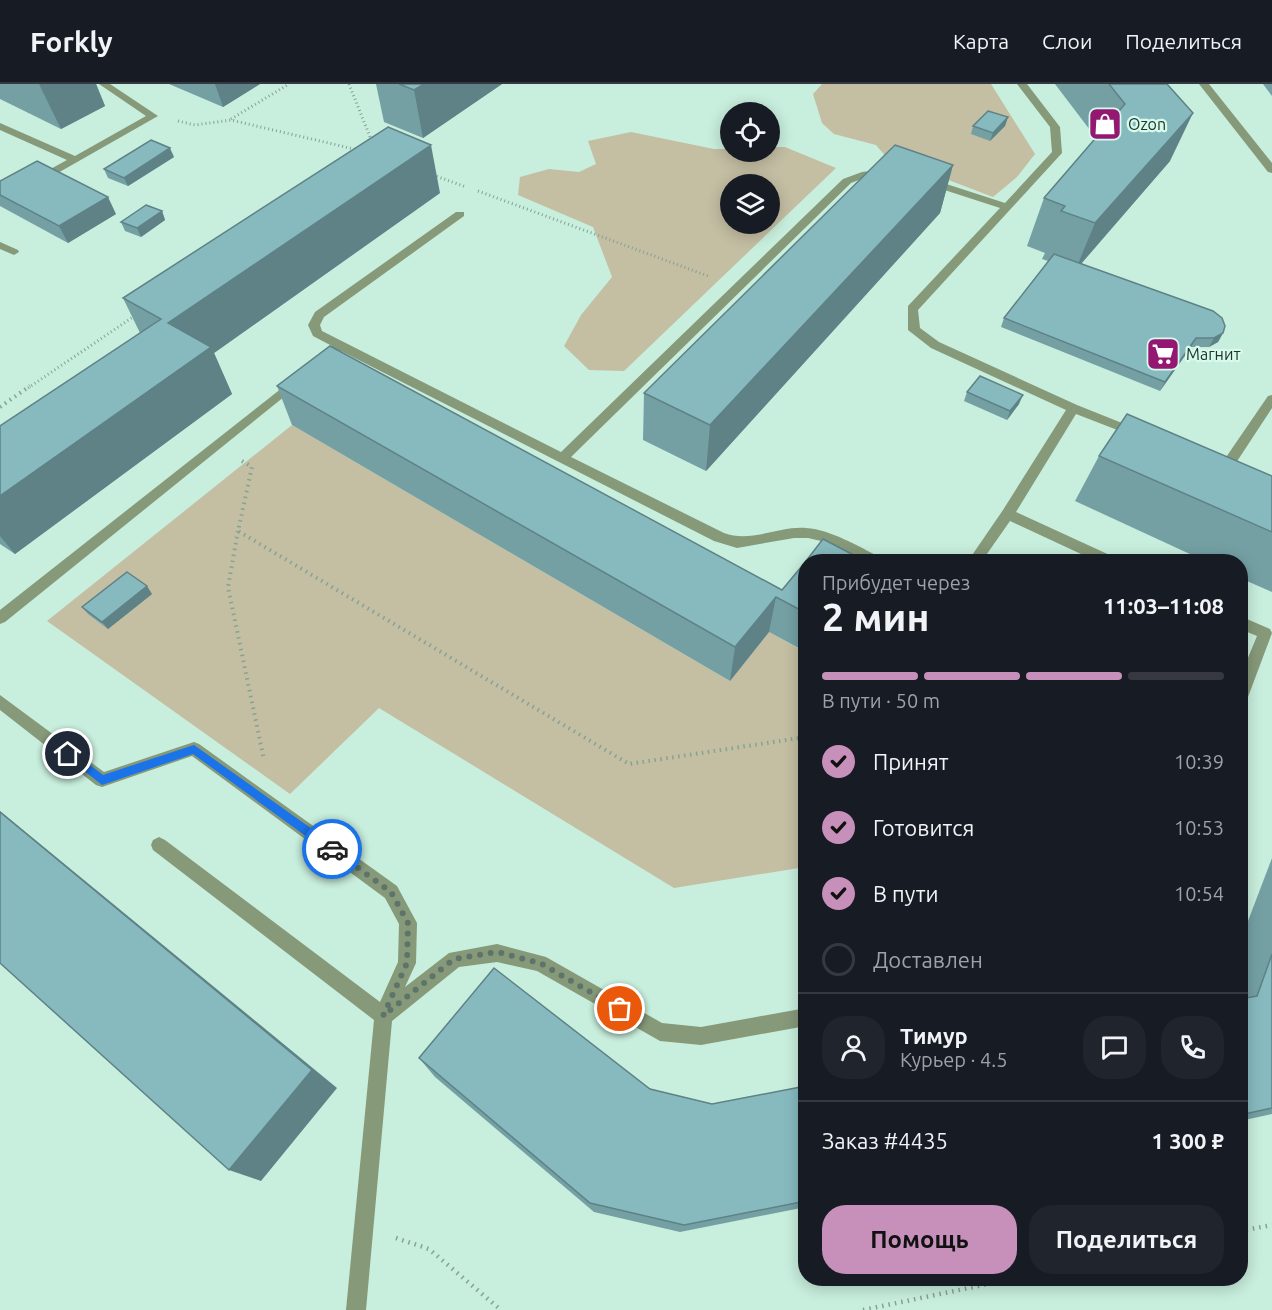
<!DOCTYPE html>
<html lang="ru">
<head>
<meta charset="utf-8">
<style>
	:root { --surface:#171b24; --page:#20242c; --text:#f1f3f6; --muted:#9ea1a6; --line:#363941; --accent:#c790bb }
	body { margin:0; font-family:Ubuntu,sans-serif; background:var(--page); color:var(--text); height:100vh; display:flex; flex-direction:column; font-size:22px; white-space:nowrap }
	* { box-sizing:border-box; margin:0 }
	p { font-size:20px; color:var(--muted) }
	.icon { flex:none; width:33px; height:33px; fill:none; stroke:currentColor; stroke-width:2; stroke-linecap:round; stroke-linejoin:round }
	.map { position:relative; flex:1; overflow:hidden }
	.sheet { position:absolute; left:798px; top:470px; width:450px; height:732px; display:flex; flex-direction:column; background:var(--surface); border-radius:24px; box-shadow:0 3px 15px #0003 }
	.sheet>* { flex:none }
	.controls { position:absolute; left:720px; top:18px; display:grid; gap:12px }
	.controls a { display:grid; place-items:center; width:60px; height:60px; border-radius:50%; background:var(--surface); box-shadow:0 3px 15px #0003; font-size:30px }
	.pin { position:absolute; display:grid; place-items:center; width:51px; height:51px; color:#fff; margin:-26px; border:3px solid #fff; border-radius:50%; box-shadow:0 2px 6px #0007 }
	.courier { position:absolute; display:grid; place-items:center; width:60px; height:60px; margin:-30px; border:4px solid #1a73e8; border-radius:50%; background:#fff; color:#222; box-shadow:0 2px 8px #0007 }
	.overview em { font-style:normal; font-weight:700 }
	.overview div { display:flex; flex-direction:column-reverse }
	.overview { display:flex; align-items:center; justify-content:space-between; height:102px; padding:0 24px }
	h1 { font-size:39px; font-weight:700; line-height:45px }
	.bar { display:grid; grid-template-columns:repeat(4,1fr); gap:9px 6px; align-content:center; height:72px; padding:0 24px }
	.bar i { height:8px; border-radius:4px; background:var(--line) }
	.bar .current { background:var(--accent) }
	.bar p { grid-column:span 4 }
	.line { display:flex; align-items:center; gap:15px; padding:0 24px; border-top:2px solid var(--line) }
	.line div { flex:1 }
	.round { display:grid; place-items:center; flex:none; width:63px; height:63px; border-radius:24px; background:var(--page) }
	ol { padding:0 24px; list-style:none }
	li { display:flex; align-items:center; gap:18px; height:66px }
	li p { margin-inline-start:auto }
	li .icon { padding:6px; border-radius:50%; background:var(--accent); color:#111; stroke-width:4 }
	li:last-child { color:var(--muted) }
	li i { width:33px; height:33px; border:3px solid var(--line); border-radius:50% }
	.action { display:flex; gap:12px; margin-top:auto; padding:12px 24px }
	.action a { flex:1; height:69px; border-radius:24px; background:var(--accent); color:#111; font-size:24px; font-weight:700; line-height:69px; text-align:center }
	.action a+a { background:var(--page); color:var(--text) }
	header { display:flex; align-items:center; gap:36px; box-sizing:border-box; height:84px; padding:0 30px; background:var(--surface); border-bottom:2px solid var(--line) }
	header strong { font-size:28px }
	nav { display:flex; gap:33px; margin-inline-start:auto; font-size:21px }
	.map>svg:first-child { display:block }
</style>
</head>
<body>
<header>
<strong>Forkly</strong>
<nav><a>Карта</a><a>Слои</a><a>Поделиться</a></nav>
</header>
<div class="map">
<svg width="1272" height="1226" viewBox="0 0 1272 1226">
	<rect width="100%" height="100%" fill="#c8eedd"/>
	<g fill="#c4bea3" fill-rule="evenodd">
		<polygon points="822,0 991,0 1035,70 1017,93 993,113 930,89 895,83 876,61 834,50 822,39 813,10"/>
		<path d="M631,48l83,17h16v3h40v-5h15l51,21 -212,203 -35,-1 -25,-24 17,-31 31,-38 -19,-50 -75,-32 2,-18 29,-8 30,3 17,-8 -8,-23zM770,100v40h-40v-40z"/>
		<polygon points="292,341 730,597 769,548 805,568 805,783 674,804 379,624 290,710 47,537"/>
	</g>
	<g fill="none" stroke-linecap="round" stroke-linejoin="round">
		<g stroke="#86a295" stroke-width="3" stroke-dasharray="1 3" stroke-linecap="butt">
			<polyline points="349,0 372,58"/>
			<polyline points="231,35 289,0"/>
			<polyline points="178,37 195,41 231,36 358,66"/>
			<polyline points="433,91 466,103"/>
			<polyline points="478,107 708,192"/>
			<polyline points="28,304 136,231"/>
		</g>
		<g stroke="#86a295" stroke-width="4" stroke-dasharray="1.5 4.5" stroke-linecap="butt">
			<polyline points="0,323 30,302"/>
			<polyline points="242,377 252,383 238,447 629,680 806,653"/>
			<polyline points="238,447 228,503 264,676"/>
		</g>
		<g stroke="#86a295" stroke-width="4.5" stroke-dasharray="1.5 5" stroke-linecap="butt">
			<polyline points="1240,1147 1272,1141"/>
			<polyline points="396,1154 429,1165 501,1226"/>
			<polyline points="863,1226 1017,1194"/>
		</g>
		<g fill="#869979" fill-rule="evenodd">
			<polygon points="99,0 110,0 158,32 42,98 34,98 34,94 67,76 0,46 0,39 75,72 146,32"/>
			<polygon points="1017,0 1027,0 1060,43 1062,69 918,226 920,244 939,258 1077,321 1142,347 1144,350 1142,353 1138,354 1076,330 1016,428 1114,473 1116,477 1096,477 1010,437 982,477 968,477 1003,426 1066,326 931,264 908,246 908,222 1000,124 926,100 926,96 934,96 1005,119 1052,68 1050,43"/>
			<polygon points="1199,0 1209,0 1272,79 1272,89 1268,88"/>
			<path d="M886,85l4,1v4l-26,4 -13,5 -280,274 153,76c27,10 54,-7 82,-5 26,2 51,18 74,29l2,4h-19l-42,-20 -13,-3h-14l-57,10 -23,-7 -373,-190 -21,15 -6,-4 18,-16 -19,-10 -5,-11 7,-13 141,-100h8v4l-140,101 -4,8 2,6 239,121 282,-273 19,-7z"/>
			<polygon points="0,158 18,166 19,168 14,171 0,165"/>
			<polygon points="296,293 302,297 300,300 5,538 0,540 0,526"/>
			<polygon points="1272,311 1272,324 1230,388 1220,388 1219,385 1220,382 1268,312"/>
			<polygon points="1240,532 1270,545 1272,549 1248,613 1245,617 1240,619 1240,593 1257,552 1240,545"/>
			<polygon points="0,611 104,688 194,658 199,660 397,802 417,839 416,879 405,903 449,869 497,860 546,873 662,939 701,943 806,924 806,942 701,961 660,957 537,887 497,878 459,883 392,937 366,1226 346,1226 374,936 153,766 151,761 153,756 159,753 165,756 380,918 398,878 399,840 385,814 192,672 102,703 96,701 0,626"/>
		</g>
	</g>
	<g fill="#74a0a4">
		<polygon points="0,0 96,0 105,22 61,45 0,15"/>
		<polygon points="169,0 260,0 223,23"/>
		<polygon points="376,0 502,0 423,54 384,38"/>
		<polygon points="1055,0 1167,0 1170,77 1081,179 1223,249 1218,258 1209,263 1191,263 1160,307 1001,243 1004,234 1048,177 1042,175 1045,169 1027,162 1044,114 1096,54"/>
		<polygon points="1263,0 1272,0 1272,12"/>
		<polygon points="1008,33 1005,42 990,57 971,50 973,42"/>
		<polygon points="174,73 128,102 108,94 104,85"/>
		<polygon points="953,81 940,129 706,387 643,356 644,309"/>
		<polygon points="0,97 116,130 68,159 0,122"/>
		<polygon points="440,109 214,269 232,310 15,470 0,460 0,342 140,249 123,214"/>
		<polygon points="162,127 165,136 141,153 125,147 121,138"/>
		<polygon points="277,302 782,506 806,477 806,568 769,548 730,597 292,341"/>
		<polygon points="967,308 1019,320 1007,336 964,317"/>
		<polygon points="1099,372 1272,392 1272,508 1240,494 1240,477 1205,477 1075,417"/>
		<polygon points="152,510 108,545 88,530 82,523"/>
		<polygon points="1272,774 1272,1030 1240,1037 1240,858"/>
		<polygon points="419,974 650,1005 712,1020 806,1002 806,1123 680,1148 594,1128 435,993"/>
	</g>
	<g fill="#5e8286">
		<polygon points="39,0 96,0 105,22 61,45"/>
		<polygon points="215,0 260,0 223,23"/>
		<polygon points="424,0 502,0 423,54 414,6"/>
		<polygon points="1193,29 1170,77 1075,187 1095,139"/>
		<polygon points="1008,33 1005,42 990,57 993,49"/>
		<polygon points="431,61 440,109 214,269 232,310 15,470 0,452 0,412 168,239"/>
		<polygon points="170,64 174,73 128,102 124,94"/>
		<polygon points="953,81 940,129 706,387 710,341"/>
		<polygon points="108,113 116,130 68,159 59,142"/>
		<polygon points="162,127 165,136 141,153 137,144"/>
		<polygon points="1223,249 1218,258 1209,263 1214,254"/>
		<polygon points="1196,254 1191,263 1160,307 1165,298"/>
		<polygon points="1023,311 1019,320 1007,336 1010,327"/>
		<polygon points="147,502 152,510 108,545 102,538"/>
		<polygon points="776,513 769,548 730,597 735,563"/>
		<polygon points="0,727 337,1004 261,1097 229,1086 0,728"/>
	</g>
	<g fill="#87babf" stroke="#5e8286" stroke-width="1.5">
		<polygon points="399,0 424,0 414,6"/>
		<polygon points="1109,0 1167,0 1193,29 1095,139 1061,127 1065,122 1044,114 1125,20"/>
		<polygon points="988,27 1008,33 993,49 973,42"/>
		<polygon points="388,43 431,61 168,239 211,263 0,412 0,342 161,235 123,214"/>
		<polygon points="151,56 170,64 124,94 104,85"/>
		<polygon points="895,61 953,81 710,341 644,309"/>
		<polygon points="37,77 108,113 59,142 0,111 0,97"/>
		<polygon points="146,121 162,127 137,144 121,138"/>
		<polygon points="1054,170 1213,227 1222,234 1225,242 1223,249 1214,254 1196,254 1165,298 1004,234"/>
		<polygon points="330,262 782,506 806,477 806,529 776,513 735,563 277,302"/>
		<polygon points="980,292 1023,311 1010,327 967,308"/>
		<polygon points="1127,330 1272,392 1272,448 1099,372"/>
		<polygon points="823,455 865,477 806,477"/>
		<polygon points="127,488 147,502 102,538 82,523"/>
		<polygon points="0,728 312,986 229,1086 0,879"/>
		<polygon points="1272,870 1272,1024 1240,1031 1240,915 1257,912"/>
		<polygon points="494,884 650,1005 712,1020 806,1002 806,1117 684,1141 590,1119 419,974"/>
	</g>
	<polygon fill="#1a73e8" points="194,661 336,762 336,769 329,769 193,670 102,701 63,670 64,667 72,667 103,691"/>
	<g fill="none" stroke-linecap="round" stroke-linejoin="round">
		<polyline stroke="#5e746b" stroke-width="6" stroke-dasharray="0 10.8" points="332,765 391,808 408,839 407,879 383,932 454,875 497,868 540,879 620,925"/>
	</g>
	<defs>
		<symbol id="shop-square" viewBox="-11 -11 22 22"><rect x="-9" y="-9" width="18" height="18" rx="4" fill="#941772" stroke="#d5fbeb"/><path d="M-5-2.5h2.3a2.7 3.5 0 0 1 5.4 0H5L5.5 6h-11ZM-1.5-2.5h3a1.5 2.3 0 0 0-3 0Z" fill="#fff"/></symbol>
		<symbol id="supermarket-square" viewBox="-11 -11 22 22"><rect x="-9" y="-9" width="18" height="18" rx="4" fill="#941772" stroke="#d5fbeb"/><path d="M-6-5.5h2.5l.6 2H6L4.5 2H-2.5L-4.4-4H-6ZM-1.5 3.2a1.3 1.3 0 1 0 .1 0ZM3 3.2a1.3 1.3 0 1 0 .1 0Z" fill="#fff"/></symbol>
	</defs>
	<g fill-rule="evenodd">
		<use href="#shop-square" x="1086" y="21" width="38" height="38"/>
		<use href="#supermarket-square" x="1144" y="251" width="38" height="38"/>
	</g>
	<g text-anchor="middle" stroke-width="4.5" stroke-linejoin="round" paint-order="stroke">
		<g font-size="16" fill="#25332d" stroke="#d5fbeb" text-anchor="start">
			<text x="1128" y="46">Ozon</text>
			<text x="1186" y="276">Магнит</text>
		</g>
	</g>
</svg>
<div class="controls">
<a><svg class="icon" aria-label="locate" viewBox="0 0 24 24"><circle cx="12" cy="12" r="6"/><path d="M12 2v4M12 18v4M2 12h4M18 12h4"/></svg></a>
<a><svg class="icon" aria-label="layers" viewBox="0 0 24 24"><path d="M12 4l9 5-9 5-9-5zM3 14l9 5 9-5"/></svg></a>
</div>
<div class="pin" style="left:620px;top:925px;background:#ea580c"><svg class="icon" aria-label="bag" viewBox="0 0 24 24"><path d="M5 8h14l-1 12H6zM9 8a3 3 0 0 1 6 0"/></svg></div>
<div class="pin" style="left:68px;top:670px;background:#1f2937"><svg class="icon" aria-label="home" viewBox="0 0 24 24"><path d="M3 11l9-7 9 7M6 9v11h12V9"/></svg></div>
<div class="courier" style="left:332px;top:765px"><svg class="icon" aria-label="car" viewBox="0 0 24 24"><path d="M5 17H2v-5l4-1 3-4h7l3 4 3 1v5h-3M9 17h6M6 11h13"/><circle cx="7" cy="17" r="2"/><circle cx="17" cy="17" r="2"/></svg></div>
<section class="sheet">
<div class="overview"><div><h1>2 мин</h1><p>Прибудет через</p></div><em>11:03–11:08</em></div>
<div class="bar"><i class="current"></i><i class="current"></i><i class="current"></i><i></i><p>В пути · 50 m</p></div>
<ol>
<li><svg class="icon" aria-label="check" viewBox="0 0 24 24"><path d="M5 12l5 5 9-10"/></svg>Принят<p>10:39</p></li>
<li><svg class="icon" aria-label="check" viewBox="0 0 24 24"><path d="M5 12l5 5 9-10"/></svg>Готовится<p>10:53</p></li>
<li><svg class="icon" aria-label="check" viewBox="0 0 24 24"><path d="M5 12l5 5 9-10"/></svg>В пути<p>10:54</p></li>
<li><i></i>Доставлен</li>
</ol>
<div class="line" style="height:108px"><a class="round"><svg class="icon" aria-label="person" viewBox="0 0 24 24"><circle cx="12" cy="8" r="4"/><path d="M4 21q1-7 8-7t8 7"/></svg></a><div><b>Тимур</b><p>Курьер · 4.5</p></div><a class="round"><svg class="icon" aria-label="chat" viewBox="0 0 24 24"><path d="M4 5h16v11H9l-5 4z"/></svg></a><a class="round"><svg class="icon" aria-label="phone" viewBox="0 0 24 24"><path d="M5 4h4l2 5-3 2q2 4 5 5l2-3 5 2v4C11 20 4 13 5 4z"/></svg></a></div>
<div class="line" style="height:78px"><div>Заказ #4435</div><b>1 300 ₽</b></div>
<div class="action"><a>Помощь</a><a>Поделиться</a></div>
</section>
</div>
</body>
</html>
